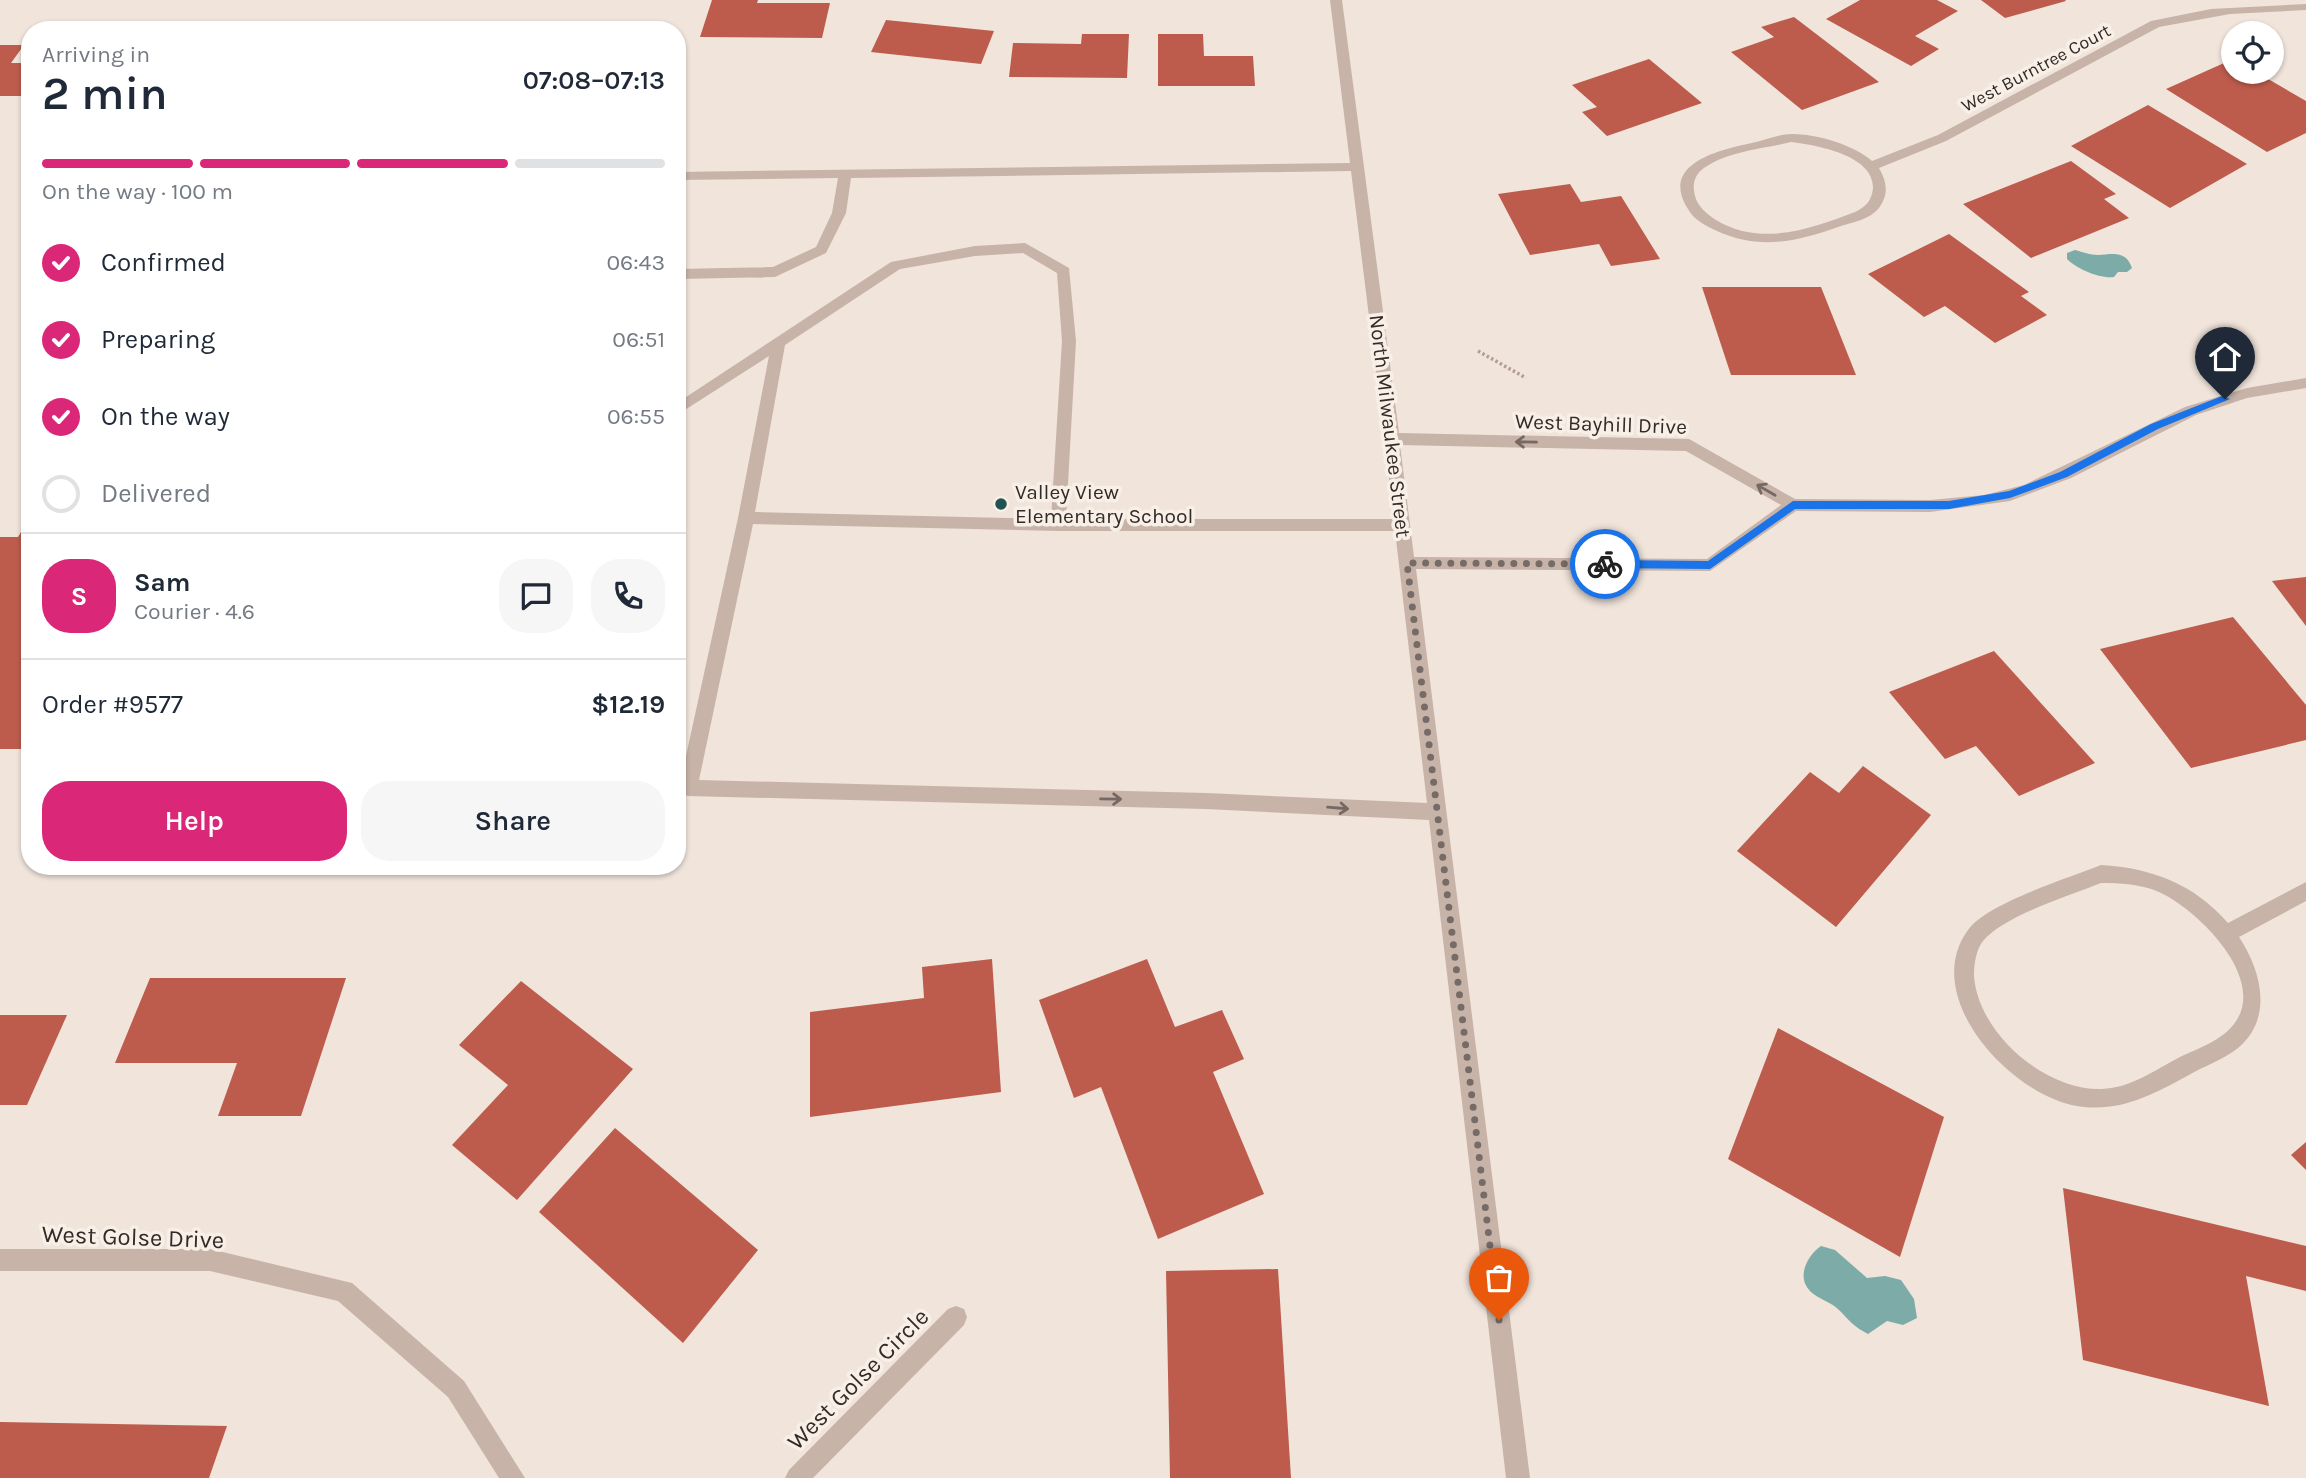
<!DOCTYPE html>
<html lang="en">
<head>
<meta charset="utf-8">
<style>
	:root { --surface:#fff; --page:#f6f6f7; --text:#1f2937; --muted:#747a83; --line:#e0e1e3; --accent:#db2777 }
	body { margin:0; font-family:Karla,sans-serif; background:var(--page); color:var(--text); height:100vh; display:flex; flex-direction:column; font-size:26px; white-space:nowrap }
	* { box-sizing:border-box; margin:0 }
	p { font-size:23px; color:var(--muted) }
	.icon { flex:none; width:38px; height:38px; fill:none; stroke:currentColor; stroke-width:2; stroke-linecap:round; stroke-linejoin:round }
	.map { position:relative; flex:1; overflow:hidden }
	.details { position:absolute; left:21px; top:21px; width:665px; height:854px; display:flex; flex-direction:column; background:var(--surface); border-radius:28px; box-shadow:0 2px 5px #0004 }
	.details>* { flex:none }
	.fabs { position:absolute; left:2221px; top:21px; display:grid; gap:14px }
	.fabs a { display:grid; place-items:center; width:63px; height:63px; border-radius:50%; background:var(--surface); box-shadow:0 2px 5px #0004; font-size:35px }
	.pin { position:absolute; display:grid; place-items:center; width:60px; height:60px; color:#fff; margin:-72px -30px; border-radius:50% 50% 50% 0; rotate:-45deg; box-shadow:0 0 7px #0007 }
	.pin .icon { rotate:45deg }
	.courier { position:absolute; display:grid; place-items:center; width:70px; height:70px; margin:-35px; border:5px solid #1a73e8; border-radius:50%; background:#fff; color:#222; box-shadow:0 2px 9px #0007 }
	.overview em { font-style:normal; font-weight:600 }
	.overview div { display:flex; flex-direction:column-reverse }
	.overview { display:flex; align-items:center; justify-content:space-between; height:119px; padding:0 21px }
	h1 { font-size:46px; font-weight:600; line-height:52px }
	.bar { display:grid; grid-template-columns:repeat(4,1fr); gap:10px 7px; align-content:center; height:84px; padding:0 21px }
	.bar i { height:9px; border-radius:5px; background:var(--line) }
	.bar .selected { background:var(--accent) }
	.bar p { grid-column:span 4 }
	.line { display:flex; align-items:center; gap:18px; padding:0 21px; border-top:2px solid var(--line) }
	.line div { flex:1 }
	.round { display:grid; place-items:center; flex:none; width:74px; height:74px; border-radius:28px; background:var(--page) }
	ol { padding:0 21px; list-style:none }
	li { display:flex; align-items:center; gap:21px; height:77px }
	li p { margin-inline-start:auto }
	li .icon { padding:7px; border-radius:50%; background:var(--accent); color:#fff; stroke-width:4 }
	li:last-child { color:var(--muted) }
	li i { width:38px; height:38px; border:4px solid var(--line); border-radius:50% }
	.button { display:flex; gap:14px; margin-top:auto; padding:14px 21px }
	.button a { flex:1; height:80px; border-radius:28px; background:var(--accent); color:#fff; font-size:28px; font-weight:600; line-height:80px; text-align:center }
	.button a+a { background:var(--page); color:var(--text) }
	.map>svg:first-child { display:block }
</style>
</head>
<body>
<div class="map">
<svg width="2306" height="1478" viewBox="0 0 2306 1478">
	<rect width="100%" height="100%" fill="#f0e4db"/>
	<g fill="#7caba8">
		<path d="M2075,250c8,2 15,5 23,5 14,-1 28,-5 34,13l-5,4h-9l-4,5c-14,2 -37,-8 -47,-18v-6z"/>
		<path d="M1821,1246l14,4 32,28 18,-2 16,4 13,19 3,19 -14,7 -16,-4 -19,13c-14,-7 -19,-14 -29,-24 -8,-8 -20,-11 -28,-18 -16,-15 -3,-37 10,-46z"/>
	</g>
	<g fill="#bd5c4c">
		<polygon points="712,0 758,0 757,3 830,3 822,38 700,37"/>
		<polygon points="1860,0 1937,0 1958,11 1915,36 1939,49 1911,66 1826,19"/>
		<polygon points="1981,0 2065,0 2066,1 2005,18"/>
		<polygon points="1794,17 1879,82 1802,110 1731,52 1774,37 1761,27"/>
		<polygon points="886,20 994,31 981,64 871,52"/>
		<polygon points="1082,34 1129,34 1127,78 1009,77 1013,43 1081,44"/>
		<polygon points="1158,34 1203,34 1204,56 1253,56 1255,86 1158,86"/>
		<polygon points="0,45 24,45 11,63 30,63 30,96 0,96"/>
		<polygon points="1649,59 1702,103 1607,136 1582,112 1597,107 1572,85"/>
		<polygon points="2233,59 2233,72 2256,72 2306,101 2306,133 2267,152 2166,89"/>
		<polygon points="2148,105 2247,164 2170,208 2071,146"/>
		<polygon points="2071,161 2116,194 2104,199 2129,218 2031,258 1963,204"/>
		<polygon points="1570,184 1581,202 1621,196 1660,259 1611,266 1599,244 1530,255 1498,194"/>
		<polygon points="1949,234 2029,292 2021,296 2047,315 1995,343 1945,306 1924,317 1868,274"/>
		<polygon points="1702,287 1821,287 1856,375 1731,375"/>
		<polygon points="30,517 30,749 0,749 0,537 18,537"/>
		<polygon points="2306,577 2306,626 2272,581"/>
		<polygon points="2233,617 2306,705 2306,740 2191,768 2100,649"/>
		<polygon points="1994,651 2095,763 2019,796 1976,746 1945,759 1889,692"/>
		<polygon points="1863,766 1931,815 1836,927 1737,851 1810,772 1839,793"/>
		<polygon points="992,959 1001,1092 810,1117 810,1012 924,998 922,967"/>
		<polygon points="1147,959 1175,1027 1222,1010 1244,1059 1213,1072 1264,1194 1158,1239 1101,1087 1074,1098 1039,1000"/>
		<polygon points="150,978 346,978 301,1116 218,1116 237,1063 115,1063"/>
		<polygon points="521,981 633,1069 517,1200 452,1145 508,1085 459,1045"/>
		<polygon points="0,1015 67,1015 27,1105 0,1105"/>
		<polygon points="1778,1028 1944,1117 1900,1257 1728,1159"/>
		<polygon points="615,1128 758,1250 683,1343 539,1212"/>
		<polygon points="2306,1142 2306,1170 2291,1155"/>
		<polygon points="2063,1188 2306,1246 2306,1291 2246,1276 2269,1406 2083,1360"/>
		<polygon points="1278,1269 1291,1478 1170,1478 1166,1271"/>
		<polygon points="0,1422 227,1426 209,1478 0,1478"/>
	</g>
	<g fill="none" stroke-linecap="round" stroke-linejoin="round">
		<polyline stroke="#b39d92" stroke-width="3.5" stroke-dasharray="2.5 2.5" stroke-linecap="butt" points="1478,351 1526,378"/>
		<g fill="#c7b3a8" fill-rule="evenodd">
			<path d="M1330,0h12l57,433 290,6 106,60 135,1 54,-5 40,-10 161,-78 62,-19 59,-10v10l-59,10 -51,17 -125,63 -61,23 -80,11 -134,-1 -86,60 -294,-2 114,909h-24l-77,-658 -223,-11 -518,-13 -6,-2 -3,-6 59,-270 31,-162 -92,59v-12l214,-141 84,-16 50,-3 44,25 7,73 -10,178h328l-43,-348 -500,7 -5,35 -20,40 -51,24 -98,2v-10l96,-2 43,-20 16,-34 6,-35 -161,2v-8l673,-9zM1023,253l34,20 5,68 -11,178 -296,-7 30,-167 115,-76 75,-13zM1400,445l286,6 95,54 -74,54 -293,-2zM753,524l305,7h337l32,272 -221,-10 -507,-13z"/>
			<path d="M2306,4v6l-76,4 -71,13 -213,114 -67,27c8,14 10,26 0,40 -9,11 -25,14 -38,18 -42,15 -81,25 -124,5 -11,-5 -23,-11 -29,-22 -30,-47 36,-60 68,-67 11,-3 25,-8 36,-8 25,0 62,11 80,27l66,-26 213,-114 60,-12zM1791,142c25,3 83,13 82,46 -1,12 -7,19 -18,24 -44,17 -95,35 -139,8 -9,-6 -18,-13 -21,-24 -3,-11 -1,-21 9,-28 24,-17 59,-19 87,-26z"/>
			<path d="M2101,865c51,3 93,19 127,58l78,-41v19l-67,36c22,33 35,81 -1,111 -15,12 -34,18 -51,28 -35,19 -68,37 -110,30 -66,-11 -158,-109 -109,-176 19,-27 101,-52 133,-65zM2101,883c19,0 40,1 58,9 38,17 110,87 75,132 -13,17 -35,24 -54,33 -25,13 -49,31 -78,32 -57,2 -124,-56 -128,-113 0,-12 2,-26 9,-35 20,-25 88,-46 118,-58z"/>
			<polygon points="0,1249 210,1249 352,1283 464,1381 525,1478 499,1478 448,1397 338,1301 210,1271 0,1271"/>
			<polygon points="956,1306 964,1309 967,1317 964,1325 813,1478 785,1478 789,1470 948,1309"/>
		</g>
	</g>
	<defs><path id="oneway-shaft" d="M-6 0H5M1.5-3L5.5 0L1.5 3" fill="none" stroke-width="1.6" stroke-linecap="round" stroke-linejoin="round" transform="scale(1.75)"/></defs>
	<g stroke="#766862">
		<use href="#oneway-shaft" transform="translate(1526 442) rotate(-179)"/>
		<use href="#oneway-shaft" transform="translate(1766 490) rotate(-150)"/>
		<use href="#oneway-shaft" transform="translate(1111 799) rotate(1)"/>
		<use href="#oneway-shaft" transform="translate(1338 808) rotate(5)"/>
	</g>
	<polygon fill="#1a73e8" points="2222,396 2230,399 2158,429 2067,477 2010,498 1949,509 1795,509 1710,569 1605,568 1600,564 1605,560 1708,561 1793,501 1949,501 2009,491 2060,472 2151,424"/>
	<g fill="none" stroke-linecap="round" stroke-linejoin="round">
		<polyline stroke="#766b67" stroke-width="7" stroke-dasharray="0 12.6" points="1499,1320 1407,563 1605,564"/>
	</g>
	<circle fill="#205351" stroke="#f8efe7" stroke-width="2.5" cx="1001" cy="504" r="7"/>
	<g text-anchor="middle" stroke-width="7" stroke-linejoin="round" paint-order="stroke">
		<g font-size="18" fill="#342a28" stroke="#f8efe7">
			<text transform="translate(2036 68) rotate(-28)" y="6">West Burntree Court</text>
		</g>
		<g font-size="21" fill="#342a28" stroke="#f8efe7">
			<text transform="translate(1601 424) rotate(2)" y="7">West Bayhill Drive</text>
			<text transform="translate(1390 426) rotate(83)" y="7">North Milwaukee Street</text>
		</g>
		<g font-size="21" fill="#342a28" stroke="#f8efe7" text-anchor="start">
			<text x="1015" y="499">Valley View<tspan x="1015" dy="24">Elementary School</tspan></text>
		</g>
		<g font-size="24" fill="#342a28" stroke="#f8efe7">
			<text transform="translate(133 1237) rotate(2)" y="8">West Golse Drive</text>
			<text transform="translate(858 1379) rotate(-45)" y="8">West Golse Circle</text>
		</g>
	</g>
</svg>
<div class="fabs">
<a><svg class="icon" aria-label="locate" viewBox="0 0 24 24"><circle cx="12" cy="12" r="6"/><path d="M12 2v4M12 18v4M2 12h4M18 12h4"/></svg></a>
</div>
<div class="pin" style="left:1499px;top:1320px;background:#ea580c"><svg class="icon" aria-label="bag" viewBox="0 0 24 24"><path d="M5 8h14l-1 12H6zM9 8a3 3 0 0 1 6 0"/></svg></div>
<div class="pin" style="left:2225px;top:399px;background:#1f2937"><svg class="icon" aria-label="home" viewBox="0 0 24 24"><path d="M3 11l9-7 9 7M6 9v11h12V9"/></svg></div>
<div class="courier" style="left:1605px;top:564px"><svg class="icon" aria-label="bike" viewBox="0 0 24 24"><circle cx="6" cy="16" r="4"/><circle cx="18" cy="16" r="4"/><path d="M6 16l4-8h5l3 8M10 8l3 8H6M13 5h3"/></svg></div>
<section class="details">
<div class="overview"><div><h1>2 min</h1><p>Arriving in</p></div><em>07:08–07:13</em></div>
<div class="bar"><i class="selected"></i><i class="selected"></i><i class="selected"></i><i></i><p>On the way · 100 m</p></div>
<ol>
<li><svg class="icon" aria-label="check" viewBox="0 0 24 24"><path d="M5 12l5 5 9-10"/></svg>Confirmed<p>06:43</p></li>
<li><svg class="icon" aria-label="check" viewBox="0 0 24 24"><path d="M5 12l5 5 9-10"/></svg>Preparing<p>06:51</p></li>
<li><svg class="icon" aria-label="check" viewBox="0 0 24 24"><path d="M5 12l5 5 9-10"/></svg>On the way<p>06:55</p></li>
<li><i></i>Delivered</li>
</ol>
<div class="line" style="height:126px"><b class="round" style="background:var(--accent);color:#fff">S</b><div><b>Sam</b><p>Courier · 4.6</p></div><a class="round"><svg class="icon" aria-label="chat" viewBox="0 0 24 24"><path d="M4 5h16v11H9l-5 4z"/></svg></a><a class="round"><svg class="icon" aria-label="phone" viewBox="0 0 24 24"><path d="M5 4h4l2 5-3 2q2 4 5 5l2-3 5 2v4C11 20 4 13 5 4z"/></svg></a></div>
<div class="line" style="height:91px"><div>Order #9577</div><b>$12.19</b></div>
<div class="button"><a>Help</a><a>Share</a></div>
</section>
</div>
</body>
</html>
